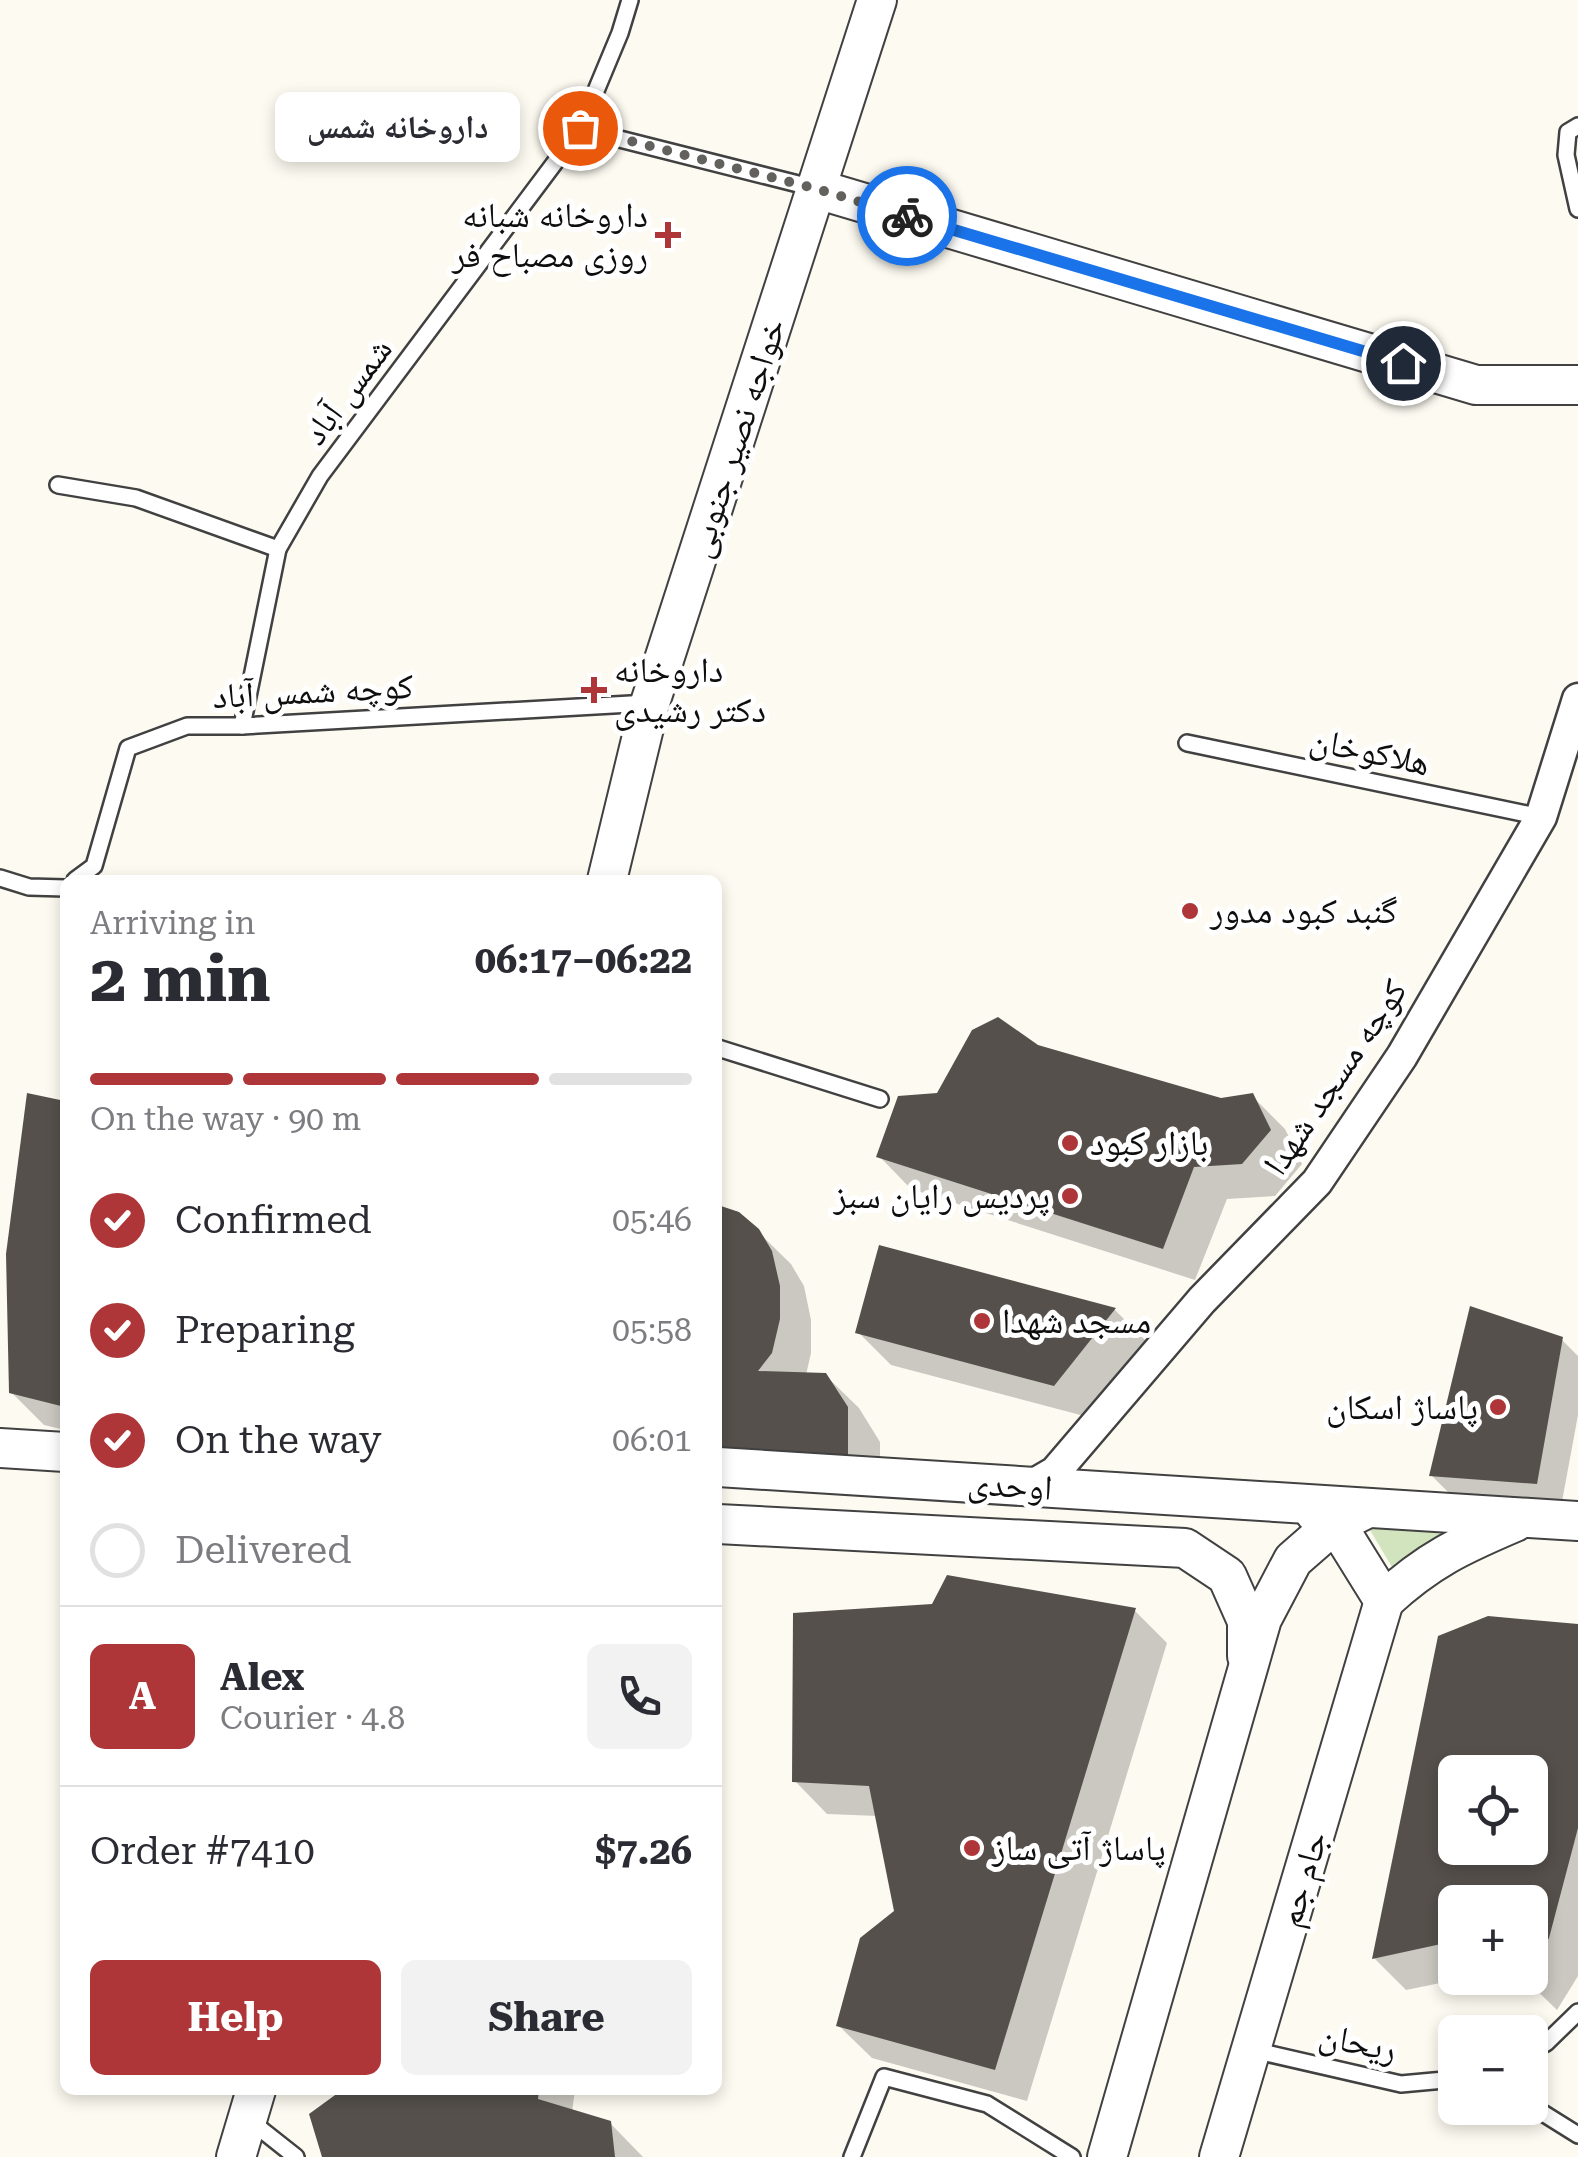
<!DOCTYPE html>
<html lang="en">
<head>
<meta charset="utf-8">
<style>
	:root { --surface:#fff; --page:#f2f2f3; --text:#2b2b33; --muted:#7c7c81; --line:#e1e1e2; --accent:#ae3638 }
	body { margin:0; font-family:"Roboto Serif","Noto Naskh Arabic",serif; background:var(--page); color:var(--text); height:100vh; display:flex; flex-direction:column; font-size:38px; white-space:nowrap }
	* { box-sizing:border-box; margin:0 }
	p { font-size:32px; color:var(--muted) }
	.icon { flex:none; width:55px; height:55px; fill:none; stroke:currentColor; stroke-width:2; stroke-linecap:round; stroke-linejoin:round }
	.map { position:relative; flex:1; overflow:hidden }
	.details { position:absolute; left:60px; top:875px; width:662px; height:1220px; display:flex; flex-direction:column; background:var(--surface); border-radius:15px; box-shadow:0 5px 15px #0003 }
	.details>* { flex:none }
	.buttons { position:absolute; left:1438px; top:1755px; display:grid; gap:20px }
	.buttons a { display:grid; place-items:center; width:110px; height:110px; border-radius:15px; background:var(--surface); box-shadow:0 5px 15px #0003; font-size:50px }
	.pin { position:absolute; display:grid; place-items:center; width:85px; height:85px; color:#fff; margin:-42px; border:5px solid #fff; border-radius:50%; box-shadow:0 2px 10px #0007 }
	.courier { position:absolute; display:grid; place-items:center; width:100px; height:100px; margin:-50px; border:8px solid #1a73e8; border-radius:50%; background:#fff; color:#222; box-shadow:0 2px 12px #0007 }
	.bubble { position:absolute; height:70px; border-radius:15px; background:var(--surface); box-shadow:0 5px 15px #0003; font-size:32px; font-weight:700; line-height:70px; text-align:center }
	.summary em { font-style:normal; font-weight:700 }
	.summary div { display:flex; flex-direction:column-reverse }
	.summary { display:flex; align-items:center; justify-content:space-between; height:170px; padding:0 30px }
	h1 { font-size:65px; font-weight:700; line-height:75px }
	.bar { display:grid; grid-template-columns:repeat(4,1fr); gap:15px 10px; align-content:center; height:120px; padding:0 30px }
	.bar i { height:12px; border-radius:8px; background:var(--line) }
	.bar .active { background:var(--accent) }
	.bar p { grid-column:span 4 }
	.line { display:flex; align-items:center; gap:25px; padding:0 30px; border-top:2px solid var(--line) }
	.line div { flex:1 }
	.round { display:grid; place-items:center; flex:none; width:105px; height:105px; border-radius:15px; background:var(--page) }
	ol { padding:0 30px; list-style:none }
	li { display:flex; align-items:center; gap:30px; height:110px }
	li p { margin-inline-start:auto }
	li .icon { padding:10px; border-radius:50%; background:var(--accent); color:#fff; stroke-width:4 }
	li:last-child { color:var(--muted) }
	li i { width:55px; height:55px; border:5px solid var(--line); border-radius:50% }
	.action { display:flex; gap:20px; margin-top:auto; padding:20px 30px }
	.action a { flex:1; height:115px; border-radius:15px; background:var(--accent); color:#fff; font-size:40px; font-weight:700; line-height:115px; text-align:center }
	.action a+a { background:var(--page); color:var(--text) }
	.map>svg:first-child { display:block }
</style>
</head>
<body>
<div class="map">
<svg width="1578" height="2157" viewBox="0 0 1578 2157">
	<rect width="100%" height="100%" fill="#fdfbf1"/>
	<polygon fill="#d1e4be" points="1361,1515 1455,1521 1408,1567 1392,1567"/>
	<g fill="#0003" fill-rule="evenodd">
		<polygon points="1037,1048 1221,1101 1252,1096 1285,1129 1302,1164 1275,1196 1227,1199 1195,1280 911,1189 879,1156 939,1096"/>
		<polygon points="65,1104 65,1430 44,1425 11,1392"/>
		<polygon points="718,1207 738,1215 757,1231 791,1264 804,1286 811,1320 811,1353 806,1375 825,1375 859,1408 880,1442 880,1498 718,1483"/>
		<polygon points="881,1248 1115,1310 1147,1342 1088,1417 891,1365 858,1332"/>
		<polygon points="1562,1340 1578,1356 1578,1415 1561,1507 1456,1500 1431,1475"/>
		<polygon points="1134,1610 1167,1643 1027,2101 872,2058 839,2026 897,1912 878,1816 827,1814 795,1781"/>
		<path d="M1578,1626v350l-21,34 -33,-32h6v-76h-75v76h10l-59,12 -32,-32 66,-320zM1455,1772h75v76h-75z"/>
		<polygon points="347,2090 575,2090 572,2112 610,2123 643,2157 325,2157"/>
	</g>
	<g fill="#55504c" fill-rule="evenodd">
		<polygon points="998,1017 1038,1045 1221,1098 1253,1093 1271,1130 1242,1164 1194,1167 1163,1249 876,1157 898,1096 937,1093 972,1030"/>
		<polygon points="27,1093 65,1101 65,1407 9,1393 6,1254"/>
		<polygon points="718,1205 739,1212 759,1229 772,1251 780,1286 780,1319 772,1353 758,1371 826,1373 848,1407 848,1466 718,1455"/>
		<polygon points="879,1245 1116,1308 1054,1386 855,1333"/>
		<polygon points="1470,1306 1563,1337 1537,1484 1429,1476"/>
		<polygon points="947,1575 1136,1608 995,2070 836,2026 860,1938 894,1911 869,1786 792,1782 793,1613 932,1604"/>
		<path d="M1488,1616l90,8v204l-29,110 -19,32v-68h-75v39l-83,18 66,-323zM1455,1772h75v76h-75z"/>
		<polygon points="342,2090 539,2090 538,2099 611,2121 615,2157 322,2157 309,2114"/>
	</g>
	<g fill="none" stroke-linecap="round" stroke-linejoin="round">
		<defs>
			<g id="service">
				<polyline points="1578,126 1568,132 1566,155 1578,209"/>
				<polyline points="580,129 814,188"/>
				<polyline points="58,485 136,498 278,549"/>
				<polyline points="242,726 278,549 320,476 580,129 620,33 630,0"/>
				<polyline points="1187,743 1541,817"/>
				<polyline points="0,878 29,887 65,888"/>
				<polyline points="75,880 94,866 128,748 187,726 242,726 648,703"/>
				<polyline points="718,1048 880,1099"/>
				<polyline points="1253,2050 1401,2084 1455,2079"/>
				<polyline points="1530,2052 1546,2043 1578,2012"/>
				<polyline points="1530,2105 1578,2135"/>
				<polyline points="248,2119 296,2157"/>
				<polyline points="852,2157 884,2077 987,2104 1072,2157"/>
			</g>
			<polyline id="minor" points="1031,1486 1055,1472 1202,1300 1317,1182 1402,1056 1541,817 1578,699"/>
			<g id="tertiary">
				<polyline points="817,189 1476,385 1578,385"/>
				<polyline points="607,880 650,703 877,0"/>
				<polyline points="0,1448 65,1452"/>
				<polyline points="718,1467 1578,1521"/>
				<polyline points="1315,1513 1343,1535 1384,1601"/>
				<polyline points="718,1524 1185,1548 1227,1576 1247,1621 1247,1656"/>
				<path d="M1384,1601c44,-41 77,-56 131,-79"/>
				<polyline points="236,2157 256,2090"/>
				<polyline points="1107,2157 1262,1619 1293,1560 1332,1526 1368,1508"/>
				<polyline points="1219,2157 1384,1601"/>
			</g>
		</defs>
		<use href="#service" stroke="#414141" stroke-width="20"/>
		<use href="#minor" stroke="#414141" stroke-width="35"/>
		<use href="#tertiary" stroke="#414141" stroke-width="42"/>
		<use href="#service" stroke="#fff" stroke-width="15"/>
		<use href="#minor" stroke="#fff" stroke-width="30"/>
		<use href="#tertiary" stroke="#fff" stroke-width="38"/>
	</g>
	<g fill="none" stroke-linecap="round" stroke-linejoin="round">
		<polyline stroke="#62615d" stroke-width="10" stroke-dasharray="0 18" points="580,128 817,189 907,216"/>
		<polyline stroke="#1a73e8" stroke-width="12" points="907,216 1403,363"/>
	</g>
	<g fill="#ae3638" stroke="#fff" stroke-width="4">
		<path d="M663 220h10v10h10v10h-10v10h-10v-10h-10v-10h10z"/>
		<path d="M589 675h10v10h10v10h-10v10h-10v-10h-10v-10h10z"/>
		<circle cx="1190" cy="911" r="10"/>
		<circle cx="1070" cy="1143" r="10"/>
		<circle cx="1070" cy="1196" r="10"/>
		<circle cx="982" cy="1321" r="10"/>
		<circle cx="1498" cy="1407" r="10"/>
		<circle cx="972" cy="1848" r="10"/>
	</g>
	<g text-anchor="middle" stroke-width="10" stroke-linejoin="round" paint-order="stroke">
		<g font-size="35" fill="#0e0e0e" stroke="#fff" text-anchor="start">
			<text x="648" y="227" text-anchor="end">داروخانه شبانه<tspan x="648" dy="40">روزی مصباح فر</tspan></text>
			<text x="614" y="682">داروخانه<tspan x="614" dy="40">دکتر رشیدی</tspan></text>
			<text x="1210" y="923">گنبد کبود مدور</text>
			<text x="1090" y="1155">بازار کبود</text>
			<text x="1050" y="1208" text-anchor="end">پردیس رایان سبز</text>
			<text x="1002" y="1333">مسجد شهدا</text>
			<text x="1478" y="1419" text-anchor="end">پاساژ اسکان</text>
			<text x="992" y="1860">پاساژ آتی ساز</text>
		</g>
		<g font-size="35" fill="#0e0e0e" stroke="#fff">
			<text transform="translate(347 391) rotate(-53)" y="12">شمس آباد</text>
			<text transform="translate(736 438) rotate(-72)" y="12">خواجه نصیر جنوبی</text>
			<text transform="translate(313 691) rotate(-3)" y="12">کوچه شمس آباد</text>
			<text transform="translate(1370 751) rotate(12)" y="12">هلاکوخان</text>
			<text transform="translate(1335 1077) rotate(-56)" y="12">کوچه مسجد شهدا</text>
			<text transform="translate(1010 1485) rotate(4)" y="12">اوحدی</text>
			<text transform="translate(1302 1879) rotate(-73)" y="12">جام جم</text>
			<text transform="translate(1358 2042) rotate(12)" y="12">ریحان</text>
		</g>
	</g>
</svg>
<div class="buttons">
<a><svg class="icon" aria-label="locate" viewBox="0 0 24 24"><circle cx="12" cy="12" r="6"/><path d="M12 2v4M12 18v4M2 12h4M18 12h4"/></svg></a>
<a>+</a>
<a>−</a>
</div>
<div class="pin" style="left:580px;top:128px;background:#ea580c"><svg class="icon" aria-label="bag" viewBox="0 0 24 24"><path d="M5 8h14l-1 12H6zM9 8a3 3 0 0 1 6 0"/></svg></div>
<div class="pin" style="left:1403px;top:363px;background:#1f2937"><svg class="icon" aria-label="home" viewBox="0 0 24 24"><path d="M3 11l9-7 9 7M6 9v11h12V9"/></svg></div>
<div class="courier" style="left:907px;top:216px"><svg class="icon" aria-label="bike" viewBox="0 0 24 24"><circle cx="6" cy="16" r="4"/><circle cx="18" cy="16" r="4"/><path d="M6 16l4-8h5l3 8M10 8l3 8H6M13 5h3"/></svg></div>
<div class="bubble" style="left:275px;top:92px;width:245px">داروخانه شمس</div>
<section class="details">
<div class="summary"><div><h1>2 min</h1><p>Arriving in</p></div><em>06:17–06:22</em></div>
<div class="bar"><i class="active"></i><i class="active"></i><i class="active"></i><i></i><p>On the way · 90 m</p></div>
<ol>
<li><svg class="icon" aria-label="check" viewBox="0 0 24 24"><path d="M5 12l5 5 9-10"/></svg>Confirmed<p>05:46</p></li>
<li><svg class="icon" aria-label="check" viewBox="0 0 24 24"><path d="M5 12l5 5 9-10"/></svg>Preparing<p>05:58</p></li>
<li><svg class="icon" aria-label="check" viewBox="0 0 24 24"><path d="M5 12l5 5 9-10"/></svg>On the way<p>06:01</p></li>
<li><i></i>Delivered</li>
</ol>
<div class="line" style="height:180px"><b class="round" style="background:var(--accent);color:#fff">A</b><div><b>Alex</b><p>Courier · 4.8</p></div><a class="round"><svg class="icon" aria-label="phone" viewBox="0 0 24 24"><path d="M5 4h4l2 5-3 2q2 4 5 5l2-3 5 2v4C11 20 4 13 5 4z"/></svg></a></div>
<div class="line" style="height:130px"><div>Order #7410</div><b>$7.26</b></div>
<div class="action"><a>Help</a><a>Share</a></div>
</section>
</div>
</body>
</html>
